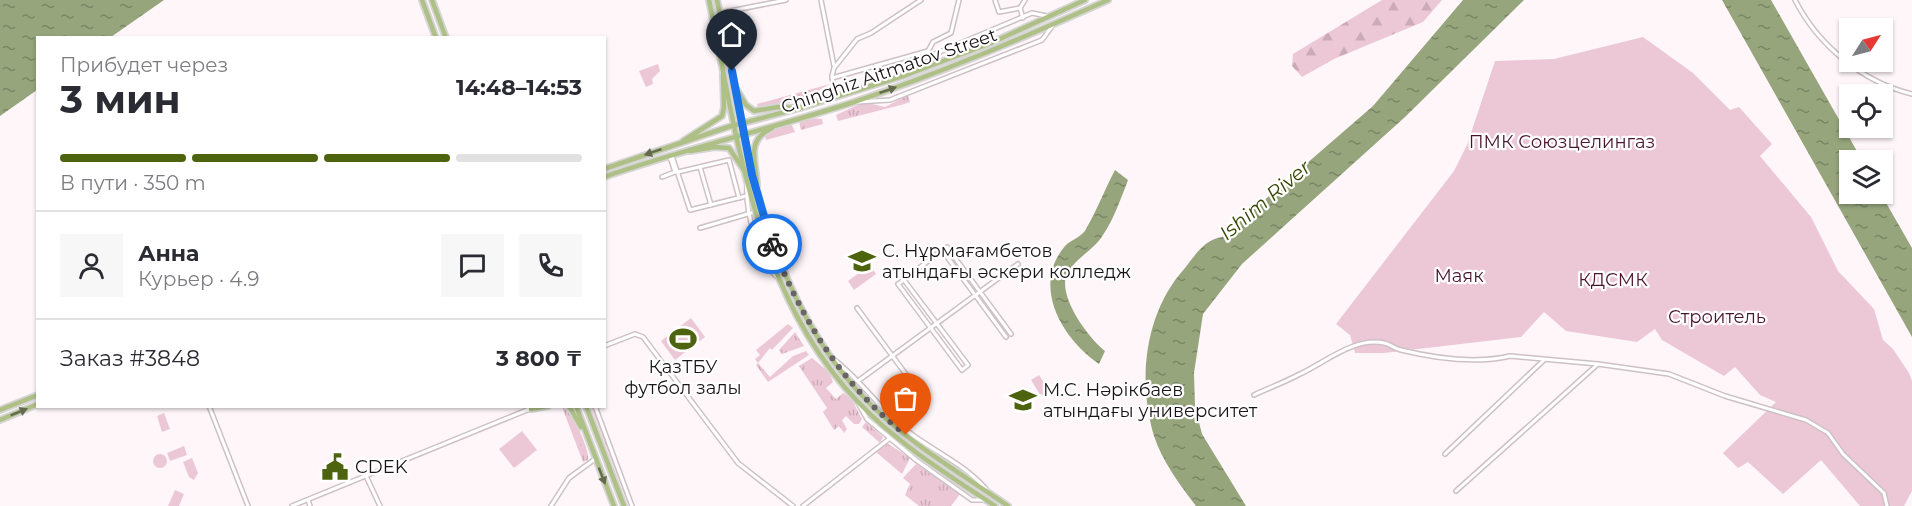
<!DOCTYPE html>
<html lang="ru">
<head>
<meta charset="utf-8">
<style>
	:root { --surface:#fff; --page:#f7f7f7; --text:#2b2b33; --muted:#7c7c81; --line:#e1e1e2; --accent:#4d630e }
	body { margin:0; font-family:Montserrat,sans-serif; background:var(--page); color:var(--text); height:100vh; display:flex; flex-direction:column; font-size:22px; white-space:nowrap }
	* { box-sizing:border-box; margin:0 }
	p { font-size:20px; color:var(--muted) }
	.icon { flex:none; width:33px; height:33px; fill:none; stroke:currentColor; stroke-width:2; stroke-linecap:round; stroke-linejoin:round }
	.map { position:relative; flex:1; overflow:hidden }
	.side { position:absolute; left:36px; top:36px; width:570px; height:372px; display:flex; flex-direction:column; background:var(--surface); border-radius:0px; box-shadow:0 2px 4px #0004 }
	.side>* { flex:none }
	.needle { width:39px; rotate:54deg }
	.buttons { position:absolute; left:1839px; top:18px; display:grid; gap:12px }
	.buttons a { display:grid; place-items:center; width:54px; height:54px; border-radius:0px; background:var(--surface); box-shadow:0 2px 4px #0004; font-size:30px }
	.pin { position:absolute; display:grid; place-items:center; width:51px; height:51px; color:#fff; margin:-62px -26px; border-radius:50% 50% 50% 0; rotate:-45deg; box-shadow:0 0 6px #0007 }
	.pin .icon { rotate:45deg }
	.courier { position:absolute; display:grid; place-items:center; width:60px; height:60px; margin:-30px; border:4px solid #1a73e8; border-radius:50%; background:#fff; color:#222; box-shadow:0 2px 8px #0007 }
	.summary em { font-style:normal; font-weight:700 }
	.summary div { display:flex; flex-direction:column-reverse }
	.summary { display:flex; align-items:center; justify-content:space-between; height:102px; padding:0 24px }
	h1 { font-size:39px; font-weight:700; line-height:45px }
	.bar { display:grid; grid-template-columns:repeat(4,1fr); gap:9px 6px; align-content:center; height:72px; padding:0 24px }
	.bar i { height:8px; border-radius:4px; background:var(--line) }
	.bar .selected { background:var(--accent) }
	.bar p { grid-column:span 4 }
	.line { display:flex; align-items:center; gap:15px; padding:0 24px; border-top:2px solid var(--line) }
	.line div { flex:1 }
	.round { display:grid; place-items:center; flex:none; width:63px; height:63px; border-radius:0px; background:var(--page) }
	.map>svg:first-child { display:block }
</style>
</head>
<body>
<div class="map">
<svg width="1912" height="506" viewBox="0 0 1912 506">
	<defs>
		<pattern id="grass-tufts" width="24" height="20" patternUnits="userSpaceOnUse" patternTransform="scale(1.5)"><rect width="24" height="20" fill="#ecc8d6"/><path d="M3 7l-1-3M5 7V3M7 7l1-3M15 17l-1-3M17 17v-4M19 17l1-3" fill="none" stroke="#caabb7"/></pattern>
		<pattern id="forest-firs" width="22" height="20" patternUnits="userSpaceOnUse" patternTransform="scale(1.5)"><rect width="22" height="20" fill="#ecc8d6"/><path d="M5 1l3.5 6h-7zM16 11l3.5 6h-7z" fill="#caabb7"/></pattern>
		<pattern id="water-ripples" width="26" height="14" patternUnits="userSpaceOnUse" patternTransform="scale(1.5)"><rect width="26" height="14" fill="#97a57d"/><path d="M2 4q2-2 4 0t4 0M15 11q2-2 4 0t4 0" fill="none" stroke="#7a8565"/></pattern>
	</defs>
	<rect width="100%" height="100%" fill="#fef6f9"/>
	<g fill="url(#grass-tufts)">
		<polygon points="830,84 798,102 773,104 758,108 757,104"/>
		<polygon points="908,95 910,102 901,105 838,121 836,115 864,102 885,107"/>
		<polygon points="810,118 822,119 823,124 801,130 799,121"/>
		<polygon points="791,123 795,132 766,140 765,136 772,129"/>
		<polygon points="788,324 793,328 772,350 770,348 758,363 770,377 793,356 806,351 809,355 768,382 756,365 758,363 755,359 760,355 756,350"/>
		<polygon points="795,332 804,346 782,354 779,350"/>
		<polygon points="812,358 829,372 833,382 826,388 836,399 843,393 851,398 862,419 859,424 854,424 846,416 842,420 847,429 844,433 839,426 834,430 823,412 827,408 799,366"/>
		<path d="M562,407c9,2 28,42 26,53l-5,2z"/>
		<polygon points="591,407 593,407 631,506 629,506"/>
		<polygon points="866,422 883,437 880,443 862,427"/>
		<polygon points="887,443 910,458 902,474 876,452"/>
		<polygon points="916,464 960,494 951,506 919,506 905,495 910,484 903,478"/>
	</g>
	<g fill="url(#forest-firs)">
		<polygon points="1382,0 1442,0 1423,22 1334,59 1302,77 1292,66 1293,54"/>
		<polygon points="565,408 587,458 585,459"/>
	</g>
	<g fill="#ecc8d6">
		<polygon points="1643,37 1693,73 1730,110 1739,107 1772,144 1760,156 1811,217 1838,271 1874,309 1883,340 1893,349 1909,373 1912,381 1912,491 1904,506 1860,506 1821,460 1783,494 1748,462 1738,468 1723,453 1776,402 1760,395 1735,367 1724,376 1662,340 1655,329 1637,342 1566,331 1544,312 1521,337 1384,353 1355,353 1350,335 1336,324 1454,171 1467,145 1495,61 1554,59"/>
		<polygon points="658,64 660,71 652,79 653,84 646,87 639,71"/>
		<polygon points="870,265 876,274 854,290 848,281"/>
		<polygon points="691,318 705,337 675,360 661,341"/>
		<polygon points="1039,375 1049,390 1041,396 1031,380"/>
		<polygon points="164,413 170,429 162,432 157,416"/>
		<polygon points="522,431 537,450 514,468 499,449"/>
		<polygon points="184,446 187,455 170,461 167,453"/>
		<circle cx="160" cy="461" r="7"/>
		<polygon points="192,458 198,473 194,480 189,477 183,462"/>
		<polygon points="175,490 184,494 179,506 168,506"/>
	</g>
	<g fill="url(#water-ripples)">
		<polygon points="0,0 164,0 111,37 38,38 37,90 0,116"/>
		<path d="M1463,0h61l-119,117 -163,147 -39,50 -9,59 1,34 7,27 44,72h-50c-16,-21 -34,-45 -42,-70 -17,-57 -9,-124 31,-168 11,-14 19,-28 37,-31l151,-131z"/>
		<polygon points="1722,0 1771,0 1862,160 1850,160 1850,194 1881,194 1912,248 1912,337"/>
		<path d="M1115,170l13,10c-7,18 -14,39 -25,55 -9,15 -26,22 -35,37 -13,21 20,66 37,79l-6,13c-37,-25 -68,-78 -34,-118 7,-7 17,-9 21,-17 11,-19 19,-40 29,-59z"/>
	</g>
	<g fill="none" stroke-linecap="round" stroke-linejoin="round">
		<defs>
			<g id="minor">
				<polyline points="821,0 834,66"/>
				<polyline points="995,0 999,12 1020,8 1023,18"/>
				<path d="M1795,0c23,45 67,82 117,94"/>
				<polyline points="1020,8 1025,0"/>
				<polyline points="720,13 786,0"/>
				<polyline points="926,55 933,42 951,33 959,0"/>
				<polyline points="907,73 918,61 1032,13 1047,16"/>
				<polyline points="832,78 928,51"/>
				<polyline points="834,89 832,76 834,68 857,39 871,33 921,0"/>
				<polyline points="857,102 890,100 1042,40 1053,25"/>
				<polyline points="672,156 690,210 746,196"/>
				<polyline points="700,167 711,205"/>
				<polyline points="678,172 729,160 739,198"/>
				<polyline points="662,177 675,172 670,157"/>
				<path d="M747,184c-2,26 11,76 30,93"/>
				<polyline points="700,228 751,213"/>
				<polyline points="942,250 1006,337"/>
				<polyline points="904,280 968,365 962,370 898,284 904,280 942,250 947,247 1011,334"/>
				<polyline points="857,308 919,392"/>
				<polyline points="604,346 635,334 643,337 738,463 793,506"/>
				<path d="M832,358c26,19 45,47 69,68 27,23 62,36 85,63"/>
				<polyline points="858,381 1018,264"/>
				<path d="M1254,395c15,-7 31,-13 46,-21 26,-12 54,-37 84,-31 6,1 11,6 17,7 33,8 75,14 109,6l88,8 71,10 56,22 81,24 22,13 15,21 41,39 3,13"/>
				<polyline points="858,403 867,419 916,460 972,500 985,500"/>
				<polyline points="209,406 248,506"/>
				<polyline points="595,406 632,506"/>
				<polyline points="1445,454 1544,360"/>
				<polyline points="366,476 380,506"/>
				<polyline points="1456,491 1598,364"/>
				<polyline points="308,500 310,506"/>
				<polyline points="292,506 532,408"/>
				<polyline points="551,506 569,478 595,459"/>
				<polyline points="803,506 889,439"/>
			</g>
			<g id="major">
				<polyline points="422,0 436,38"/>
				<polyline points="432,0 446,38"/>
				<path d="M709,0c29,140 46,294 149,402 40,42 89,72 137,104"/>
				<path d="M717,0c29,143 46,299 155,406 41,40 90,68 136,100"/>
				<polyline points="737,90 746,105 754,111 778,107 795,108"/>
				<polyline points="683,141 722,116 724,107 723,75"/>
				<polyline points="690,151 715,147 729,148 744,170"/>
				<polyline points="604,169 728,127 800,108 906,75 991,43 1085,0"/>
				<path d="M604,177c83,-29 167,-48 250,-75 87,-29 171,-65 254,-102"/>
				<path d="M757,185c-1,-25 -12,-44 15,-57"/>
				<polyline points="569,406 581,427"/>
				<polyline points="576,406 614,506"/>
				<polyline points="586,406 624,506"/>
				<polyline points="531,409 548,406"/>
				<polyline points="0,410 38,395"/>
				<polyline points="0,420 38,404"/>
			</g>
		</defs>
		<use href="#minor" stroke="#cec1c6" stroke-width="6"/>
		<use href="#major" stroke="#d6d5d5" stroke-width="8"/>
		<use href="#minor" stroke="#fff" stroke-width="3"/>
		<use href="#major" stroke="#afc086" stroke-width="4.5"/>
	</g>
	<defs><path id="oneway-solid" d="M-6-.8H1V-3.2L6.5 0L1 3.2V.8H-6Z" transform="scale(1.5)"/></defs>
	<g fill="#646a4e">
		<use href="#oneway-solid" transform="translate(888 90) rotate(-19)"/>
		<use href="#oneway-solid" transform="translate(653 152) rotate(161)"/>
		<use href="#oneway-solid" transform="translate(19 412) rotate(-22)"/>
		<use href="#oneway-solid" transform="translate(602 476) rotate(69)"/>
	</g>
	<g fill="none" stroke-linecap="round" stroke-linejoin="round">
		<path stroke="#696465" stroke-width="6" stroke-dasharray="0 10.8" d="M772,244c29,75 70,141 134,191"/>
		<polyline stroke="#1a73e8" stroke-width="8" points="732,71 752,175 772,244"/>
	</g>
	<defs>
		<symbol id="university-bare" viewBox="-9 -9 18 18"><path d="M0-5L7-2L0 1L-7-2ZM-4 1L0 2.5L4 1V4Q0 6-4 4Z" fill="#4d630e" stroke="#fff" stroke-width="2.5" paint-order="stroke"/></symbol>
		<symbol id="stadium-bare" viewBox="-9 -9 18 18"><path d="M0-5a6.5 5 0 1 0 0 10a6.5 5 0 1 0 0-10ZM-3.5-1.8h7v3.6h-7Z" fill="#4d630e" stroke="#fff" stroke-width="2.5" paint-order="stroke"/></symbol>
		<symbol id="civic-bare" viewBox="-9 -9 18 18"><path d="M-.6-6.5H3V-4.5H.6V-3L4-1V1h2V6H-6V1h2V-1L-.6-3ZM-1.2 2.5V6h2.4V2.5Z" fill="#4d630e" stroke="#fff" stroke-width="2.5" paint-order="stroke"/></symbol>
	</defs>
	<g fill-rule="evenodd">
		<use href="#university-bare" x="843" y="242" width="38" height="38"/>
		<use href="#stadium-bare" x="664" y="320" width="38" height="38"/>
		<use href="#university-bare" x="1004" y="381" width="38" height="38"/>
		<use href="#civic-bare" x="316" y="448" width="38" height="38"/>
	</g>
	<g text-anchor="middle" stroke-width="4.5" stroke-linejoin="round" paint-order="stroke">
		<g font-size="18" fill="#191516" stroke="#fff">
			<text transform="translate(889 71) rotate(-19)" y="6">Chinghiz Aitmatov Street</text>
		</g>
		<g font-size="18" fill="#4a1430" stroke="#fff">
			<text x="1562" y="148">ПМК Союзцелингаз</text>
			<text x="1459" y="282">Маяк</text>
			<text x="1613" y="286">КДСМК</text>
			<text x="1717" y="323">Строитель</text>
		</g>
		<g font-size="18" fill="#191516" stroke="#fff" text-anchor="start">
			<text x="882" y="257">С. Нұрмағамбетов<tspan x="882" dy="21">атындағы әскери колледж</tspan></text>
			<text x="683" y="373" text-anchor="middle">ҚазТБУ<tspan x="683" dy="21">футбол залы</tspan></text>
			<text x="1043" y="396">М.С. Нәрікбаев<tspan x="1043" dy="21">атындағы университет</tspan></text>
			<text x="355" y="473">CDEK</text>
		</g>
		<g font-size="20" font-style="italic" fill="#374705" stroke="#fff">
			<text transform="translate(1265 200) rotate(-40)" y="7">Ishim River</text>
		</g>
	</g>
</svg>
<div class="buttons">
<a><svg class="needle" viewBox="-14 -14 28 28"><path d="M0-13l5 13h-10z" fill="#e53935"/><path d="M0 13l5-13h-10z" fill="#7c7c81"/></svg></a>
<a><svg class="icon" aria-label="locate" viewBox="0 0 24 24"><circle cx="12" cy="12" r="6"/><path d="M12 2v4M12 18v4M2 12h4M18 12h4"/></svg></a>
<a><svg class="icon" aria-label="layers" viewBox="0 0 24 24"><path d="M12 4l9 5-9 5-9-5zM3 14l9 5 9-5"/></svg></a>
</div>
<div class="pin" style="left:906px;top:435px;background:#ea580c"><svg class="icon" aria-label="bag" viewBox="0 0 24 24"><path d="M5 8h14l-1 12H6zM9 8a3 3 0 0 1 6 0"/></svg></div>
<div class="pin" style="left:732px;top:71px;background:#1f2937"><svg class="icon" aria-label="home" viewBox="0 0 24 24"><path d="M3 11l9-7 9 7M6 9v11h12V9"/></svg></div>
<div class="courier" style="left:772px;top:244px"><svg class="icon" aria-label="bike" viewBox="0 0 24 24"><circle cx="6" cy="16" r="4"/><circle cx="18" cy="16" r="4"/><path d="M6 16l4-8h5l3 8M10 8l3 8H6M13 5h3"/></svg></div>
<section class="side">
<div class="summary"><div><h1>3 мин</h1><p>Прибудет через</p></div><em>14:48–14:53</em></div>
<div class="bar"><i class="selected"></i><i class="selected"></i><i class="selected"></i><i></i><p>В пути · 350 m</p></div>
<div class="line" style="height:108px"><a class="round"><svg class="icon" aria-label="person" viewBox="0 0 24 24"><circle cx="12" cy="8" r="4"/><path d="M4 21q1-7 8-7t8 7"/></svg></a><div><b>Анна</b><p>Курьер · 4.9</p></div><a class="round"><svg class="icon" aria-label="chat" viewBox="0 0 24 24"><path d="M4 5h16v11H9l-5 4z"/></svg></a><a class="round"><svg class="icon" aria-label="phone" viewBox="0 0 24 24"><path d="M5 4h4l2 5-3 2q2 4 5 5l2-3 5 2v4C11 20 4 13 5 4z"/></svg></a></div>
<div class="line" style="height:78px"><div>Заказ #3848</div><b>3 800 ₸</b></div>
</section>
</div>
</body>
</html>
